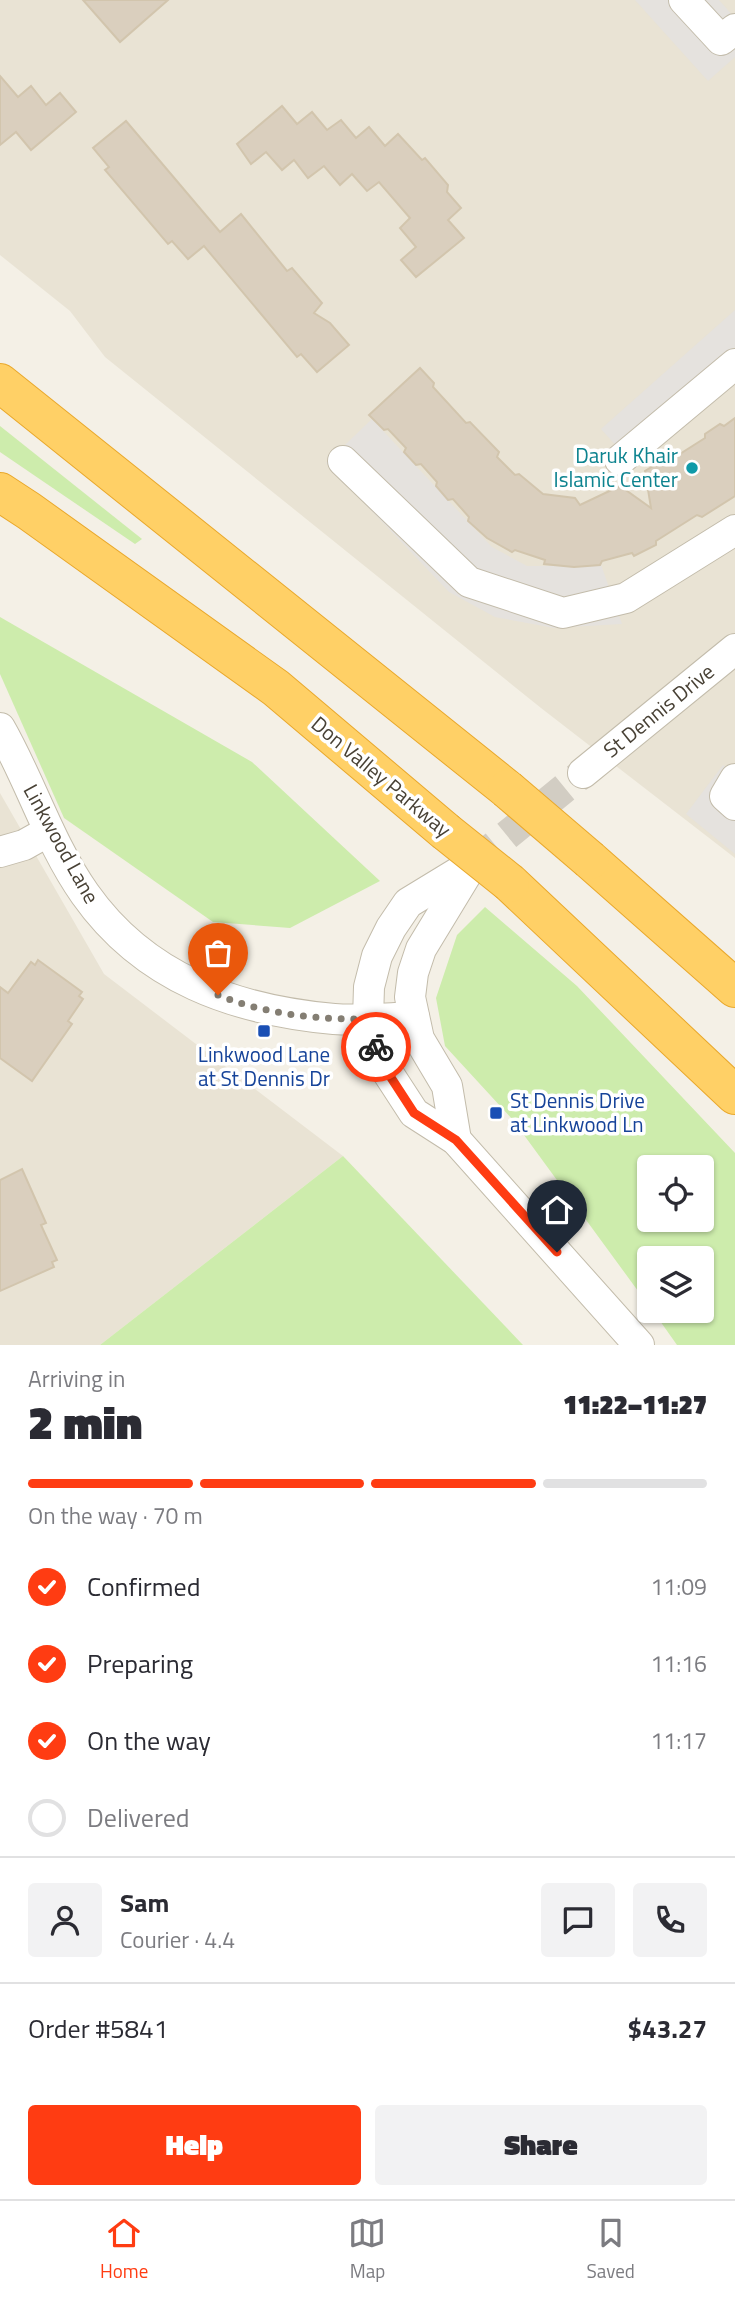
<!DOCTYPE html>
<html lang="en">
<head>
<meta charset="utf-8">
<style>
	:root { --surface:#fff; --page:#f2f2f3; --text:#2b2b33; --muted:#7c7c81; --line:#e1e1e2; --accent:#ff3c12 }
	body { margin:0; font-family:"Titillium Web",sans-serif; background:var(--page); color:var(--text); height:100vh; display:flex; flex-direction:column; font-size:26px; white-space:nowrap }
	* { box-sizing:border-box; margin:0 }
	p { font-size:23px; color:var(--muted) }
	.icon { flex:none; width:38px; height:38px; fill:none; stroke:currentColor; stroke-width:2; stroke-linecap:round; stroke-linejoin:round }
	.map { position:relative; height:1345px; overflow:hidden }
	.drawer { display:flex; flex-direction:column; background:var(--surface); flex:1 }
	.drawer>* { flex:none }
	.tools { position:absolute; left:637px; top:1155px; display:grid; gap:14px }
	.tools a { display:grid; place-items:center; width:77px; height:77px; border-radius:7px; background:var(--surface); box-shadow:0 2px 5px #0004; font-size:35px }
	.pin { position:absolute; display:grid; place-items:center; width:60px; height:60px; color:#fff; margin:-72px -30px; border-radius:50% 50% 50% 0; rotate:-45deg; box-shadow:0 0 7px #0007 }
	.pin .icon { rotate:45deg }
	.courier { position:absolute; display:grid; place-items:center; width:70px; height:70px; margin:-35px; border:5px solid #ff3c12; border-radius:50%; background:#fff; color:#222; box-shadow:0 2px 9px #0007 }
	.summary em { font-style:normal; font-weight:800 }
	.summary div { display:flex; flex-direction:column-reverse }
	.summary { display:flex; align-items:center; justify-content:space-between; height:119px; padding:0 28px }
	h1 { font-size:46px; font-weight:800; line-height:52px }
	.bar { display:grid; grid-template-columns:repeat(4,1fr); gap:10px 7px; align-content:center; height:84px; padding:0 28px }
	.bar i { height:9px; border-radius:5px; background:var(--line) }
	.bar .current { background:var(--accent) }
	.bar p { grid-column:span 4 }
	.line { display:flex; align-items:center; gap:18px; padding:0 28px; border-top:2px solid var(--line) }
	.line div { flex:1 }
	.round { display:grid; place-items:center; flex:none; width:74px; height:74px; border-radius:7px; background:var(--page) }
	ol { padding:0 28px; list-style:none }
	li { display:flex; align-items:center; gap:21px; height:77px }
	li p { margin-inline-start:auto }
	li .icon { padding:7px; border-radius:50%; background:var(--accent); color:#fff; stroke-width:4 }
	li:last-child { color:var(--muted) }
	li i { width:38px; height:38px; border:4px solid var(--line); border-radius:50% }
	.action { display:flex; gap:14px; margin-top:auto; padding:14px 28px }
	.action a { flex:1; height:80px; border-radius:7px; background:var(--accent); color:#fff; font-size:28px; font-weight:800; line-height:80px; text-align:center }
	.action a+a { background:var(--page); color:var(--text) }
	.tabs { display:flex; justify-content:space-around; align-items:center; height:98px; border-top:2px solid var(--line); background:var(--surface); font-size:19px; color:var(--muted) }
	.tabs a { display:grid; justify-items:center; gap:4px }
	.tabs .current { color:var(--accent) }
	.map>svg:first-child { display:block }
</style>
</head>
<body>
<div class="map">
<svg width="735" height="1345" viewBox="0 0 735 1345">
	<rect width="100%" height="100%" fill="#f4f0e6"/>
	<g fill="#e9e3d4">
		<polygon points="0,0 735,0 735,858 541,708 105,357 70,311 0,255"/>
		<polygon points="0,793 104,974 343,1156 100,1345 0,1345"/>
	</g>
	<g fill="#cdecac" fill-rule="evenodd">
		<polygon points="0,426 142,539 135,544 0,452"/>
		<polygon points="0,617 252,762 380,881 290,928 213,922 64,818 0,674"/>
		<path d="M485,907l92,79 158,167v192h-58l-24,-34h49v-53h-53v48l-136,-186 -68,-74 -9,-48 21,-63zM702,1167v53h-53v-53z"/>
		<polygon points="343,1156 523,1345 100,1345"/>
	</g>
	<g fill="#e5e2de">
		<polygon points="635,0 719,0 735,18 735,57 708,81"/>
		<polygon points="735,310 735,347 619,449 601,429"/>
		<polygon points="372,419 492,547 527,566 581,566 600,562 622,624 554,628 495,617 449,592 326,463"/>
		<polygon points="723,765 735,775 735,854 686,814"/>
	</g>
	<g fill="#dacfbe" stroke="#d2c5ad" stroke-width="2">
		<polygon points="83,0 168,0 120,42"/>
		<polygon points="0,76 18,97 31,86 46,105 60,93 76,112 31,150 16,132 0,145"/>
		<polygon points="282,106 297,124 312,112 327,130 341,120 356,138 369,127 385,146 398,134 422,160 425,158 448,185 447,192 461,208 448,220 464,238 416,277 401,260 416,247 400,228 410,218 379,182 367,191 352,174 340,185 324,166 308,178 294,160 282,170 266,152 251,164 237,144"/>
		<polygon points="126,121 220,232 241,214 287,271 292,268 322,303 314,313 330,323 349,345 317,372 301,354 297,357 204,246 188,259 172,241 168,244 105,170 109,167 93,148"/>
		<polygon points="420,368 434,383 433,387 466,423 470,422 499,452 497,457 515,475 519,474 543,494 575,498 580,505 620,486 651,508 645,471 660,462 664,464 705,438 705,434 720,424 724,426 735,418 735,496 702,517 697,515 656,541 656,545 634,556 632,553 602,561 600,565 574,567 544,564 545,560 515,550 512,552 487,538 468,521 469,517 453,499 448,500 436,486 437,482 421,464 416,465 404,452 406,448 388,429 384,430 369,415"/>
		<polygon points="38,960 82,992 79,996 83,999 68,1021 72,1024 32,1081 0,1058 0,987 8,993 31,962 35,965"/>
		<polygon points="22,1169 46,1223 41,1225 57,1260 52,1262 54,1267 0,1291 0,1180"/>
	</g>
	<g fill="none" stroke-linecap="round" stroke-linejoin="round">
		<polyline stroke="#d2cdc3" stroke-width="30" stroke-dasharray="30 15" stroke-linecap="butt" points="472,864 583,773"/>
		<defs>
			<g id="minor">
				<polyline points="684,0 721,40 735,29"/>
				<polyline points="620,460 735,364"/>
				<polyline points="343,461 469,582 563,613 626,598 735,530"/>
				<path d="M0,728c31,54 49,115 85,166 60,85 150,116 249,125 27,2 54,-1 80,-2"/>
				<polyline points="583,773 735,649"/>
				<polyline points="735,779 725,796 735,805"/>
				<polyline points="0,852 24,845 49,831"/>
				<polyline points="472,864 408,903 391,928 377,956 369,987 368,1019 375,1045 388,1073 414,1113 456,1140 639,1345"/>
				<polyline points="456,1140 447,1086 419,1039 410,997 413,973 421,949 469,870"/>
			</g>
			<g id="highway">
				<polyline points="0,383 507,789"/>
				<polyline points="0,492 29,511 276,688 445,831"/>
				<polyline points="590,860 735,988"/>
				<polyline points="510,883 735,1095"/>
			</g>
		</defs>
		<use href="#minor" stroke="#c3bcab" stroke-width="32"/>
		<use href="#highway" stroke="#e9a82c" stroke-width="40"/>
		<use href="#minor" stroke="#fff" stroke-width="30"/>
		<use href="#highway" stroke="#ffd066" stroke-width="38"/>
		<defs>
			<g id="highway-bridge">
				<polyline points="507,789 590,860"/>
				<polyline points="445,831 510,883"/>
			</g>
		</defs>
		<use href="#highway-bridge" stroke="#e9a82c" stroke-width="40" stroke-linecap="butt"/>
		<use href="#highway-bridge" stroke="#ffd066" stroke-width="38"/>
	</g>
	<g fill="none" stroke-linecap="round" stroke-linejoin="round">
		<path stroke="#847e73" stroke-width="7" stroke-dasharray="0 12.6" d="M218,995c46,19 100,25 150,24l8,28"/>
		<polyline stroke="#ff3c12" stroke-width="9" points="376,1047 388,1073 414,1113 456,1140 557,1252"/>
	</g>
	<circle fill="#0f9aa8" stroke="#fff" stroke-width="2.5" cx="692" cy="468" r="7"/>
	<g fill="#1a4fb4" stroke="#fff" stroke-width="2.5">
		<rect x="257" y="1024" width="14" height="14" rx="3.5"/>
		<rect x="489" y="1106" width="14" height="14" rx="3.5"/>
	</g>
	<g text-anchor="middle" stroke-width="7" stroke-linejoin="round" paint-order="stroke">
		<g font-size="21" fill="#0d838f" stroke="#fff" text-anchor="end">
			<text x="678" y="463">Daruk Khair<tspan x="678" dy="24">Islamic Center</tspan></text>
		</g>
		<g font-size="21" fill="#484135" stroke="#fff">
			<text transform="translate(659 711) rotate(-39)" y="7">St Dennis Drive</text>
			<text transform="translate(381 777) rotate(40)" y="7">Don Valley Parkway</text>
			<text transform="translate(61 844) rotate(61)" y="7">Linkwood Lane</text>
		</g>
		<g font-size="21" fill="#164399" stroke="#fff">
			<text x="264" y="1062">Linkwood Lane<tspan x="264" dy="24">at St Dennis Dr</tspan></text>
			<text x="510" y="1108" text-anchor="start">St Dennis Drive<tspan x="510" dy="24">at Linkwood Ln</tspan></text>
		</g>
	</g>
</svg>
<div class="tools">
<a><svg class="icon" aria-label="locate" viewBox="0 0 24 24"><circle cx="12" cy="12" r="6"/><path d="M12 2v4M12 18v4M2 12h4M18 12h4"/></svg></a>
<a><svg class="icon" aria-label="layers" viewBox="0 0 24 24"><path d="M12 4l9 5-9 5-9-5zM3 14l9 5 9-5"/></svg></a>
</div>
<div class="pin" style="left:218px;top:995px;background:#ea580c"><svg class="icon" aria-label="bag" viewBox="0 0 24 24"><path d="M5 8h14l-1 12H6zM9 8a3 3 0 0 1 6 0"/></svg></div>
<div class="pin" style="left:557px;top:1252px;background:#1f2937"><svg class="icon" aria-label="home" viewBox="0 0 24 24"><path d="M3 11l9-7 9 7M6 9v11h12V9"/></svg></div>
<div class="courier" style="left:376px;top:1047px"><svg class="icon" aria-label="bike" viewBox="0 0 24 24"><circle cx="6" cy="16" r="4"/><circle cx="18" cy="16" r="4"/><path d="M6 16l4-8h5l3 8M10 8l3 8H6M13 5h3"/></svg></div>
</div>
<section class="drawer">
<div class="summary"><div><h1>2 min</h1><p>Arriving in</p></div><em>11:22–11:27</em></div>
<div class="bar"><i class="current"></i><i class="current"></i><i class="current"></i><i></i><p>On the way · 70 m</p></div>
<ol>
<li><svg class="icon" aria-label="check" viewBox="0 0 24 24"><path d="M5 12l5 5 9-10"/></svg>Confirmed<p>11:09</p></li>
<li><svg class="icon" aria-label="check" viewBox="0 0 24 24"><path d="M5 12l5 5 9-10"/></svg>Preparing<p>11:16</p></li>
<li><svg class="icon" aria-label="check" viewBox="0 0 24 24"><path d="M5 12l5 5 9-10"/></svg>On the way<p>11:17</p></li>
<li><i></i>Delivered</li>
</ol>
<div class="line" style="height:126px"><a class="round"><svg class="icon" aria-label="person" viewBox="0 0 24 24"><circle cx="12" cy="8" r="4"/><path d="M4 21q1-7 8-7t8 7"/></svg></a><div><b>Sam</b><p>Courier · 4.4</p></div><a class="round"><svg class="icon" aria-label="chat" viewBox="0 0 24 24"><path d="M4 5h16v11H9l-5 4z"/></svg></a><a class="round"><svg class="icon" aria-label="phone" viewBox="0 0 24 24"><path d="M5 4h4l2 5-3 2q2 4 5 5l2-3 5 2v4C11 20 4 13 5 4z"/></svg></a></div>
<div class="line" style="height:91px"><div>Order #5841</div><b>$43.27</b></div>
<div class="action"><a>Help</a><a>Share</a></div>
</section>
<nav class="tabs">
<a class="current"><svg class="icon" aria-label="home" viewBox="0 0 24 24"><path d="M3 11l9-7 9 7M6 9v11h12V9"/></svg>Home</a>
<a><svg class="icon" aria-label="map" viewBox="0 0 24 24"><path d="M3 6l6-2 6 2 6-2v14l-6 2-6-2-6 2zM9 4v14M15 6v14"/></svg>Map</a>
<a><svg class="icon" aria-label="saved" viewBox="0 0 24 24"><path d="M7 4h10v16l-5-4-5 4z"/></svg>Saved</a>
</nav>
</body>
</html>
